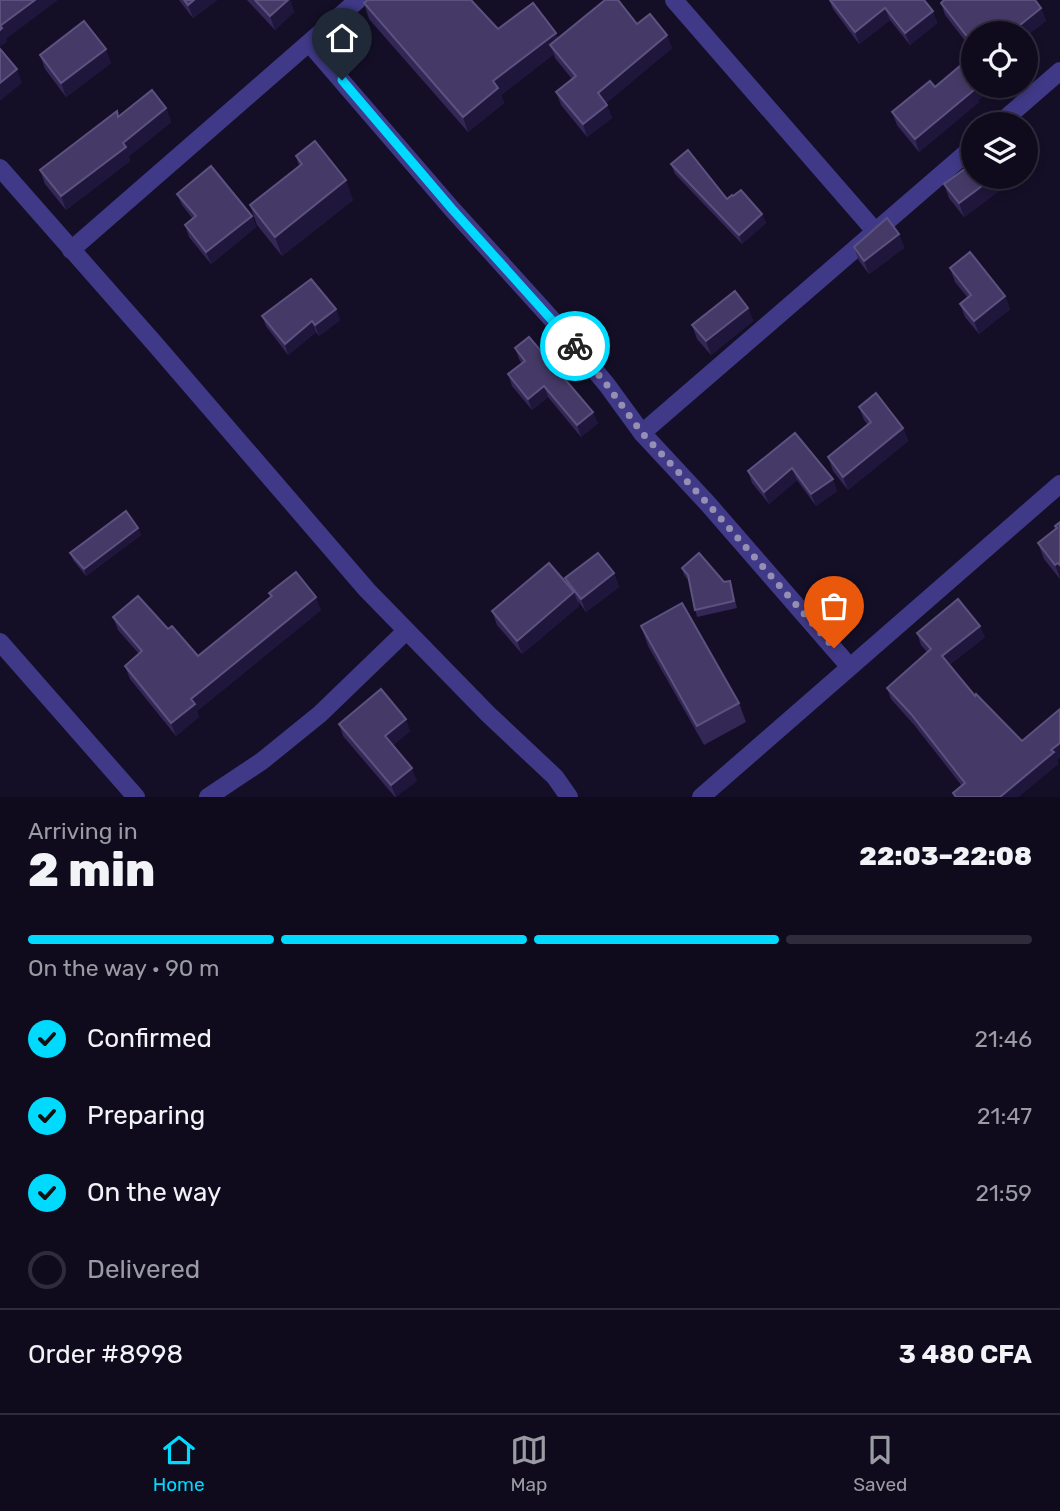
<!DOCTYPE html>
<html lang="en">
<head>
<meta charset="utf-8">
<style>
	:root { --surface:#0f0b1d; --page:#1d192a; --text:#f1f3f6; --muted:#9b9ba4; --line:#2f2b3b; --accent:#00daff }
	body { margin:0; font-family:Rubik,sans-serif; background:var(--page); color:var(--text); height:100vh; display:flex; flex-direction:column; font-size:26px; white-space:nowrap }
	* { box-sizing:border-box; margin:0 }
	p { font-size:23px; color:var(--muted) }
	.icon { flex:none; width:38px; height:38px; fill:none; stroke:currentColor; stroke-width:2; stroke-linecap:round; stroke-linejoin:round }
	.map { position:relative; height:797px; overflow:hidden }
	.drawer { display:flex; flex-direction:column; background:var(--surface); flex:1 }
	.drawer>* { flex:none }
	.tools { position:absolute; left:961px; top:21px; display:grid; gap:14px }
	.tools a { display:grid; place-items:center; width:77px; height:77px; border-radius:50%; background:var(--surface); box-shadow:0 4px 10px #0003,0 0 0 2px var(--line); font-size:35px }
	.pin { position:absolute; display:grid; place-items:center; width:60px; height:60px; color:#fff; margin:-72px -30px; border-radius:50% 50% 50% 0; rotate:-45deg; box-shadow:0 0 7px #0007 }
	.pin .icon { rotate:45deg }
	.courier { position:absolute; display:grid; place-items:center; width:70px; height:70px; margin:-35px; border:5px solid #00daff; border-radius:50%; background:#fff; color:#222; box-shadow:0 2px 9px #0007 }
	.head em { font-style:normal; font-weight:800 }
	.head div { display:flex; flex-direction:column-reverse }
	.head { display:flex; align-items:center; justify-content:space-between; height:119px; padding:0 28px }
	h1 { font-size:46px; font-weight:800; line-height:52px }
	.bar { display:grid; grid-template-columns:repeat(4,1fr); gap:10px 7px; align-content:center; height:84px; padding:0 28px }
	.bar i { height:9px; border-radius:5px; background:var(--line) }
	.bar .selected { background:var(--accent) }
	.bar p { grid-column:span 4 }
	.line { display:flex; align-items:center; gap:18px; padding:0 28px; border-top:2px solid var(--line) }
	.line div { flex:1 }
	ol { padding:0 28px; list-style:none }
	li { display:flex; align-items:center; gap:21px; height:77px }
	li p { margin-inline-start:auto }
	li .icon { padding:7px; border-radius:50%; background:var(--accent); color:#111; stroke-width:4 }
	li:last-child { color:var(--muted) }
	li i { width:38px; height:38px; border:4px solid var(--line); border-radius:50% }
	.dock { display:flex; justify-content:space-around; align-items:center; height:98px; border-top:2px solid var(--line); background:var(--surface); font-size:19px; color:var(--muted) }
	.dock a { display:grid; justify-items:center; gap:4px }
	.dock .selected { color:var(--accent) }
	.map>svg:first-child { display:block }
</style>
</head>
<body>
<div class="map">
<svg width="1060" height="797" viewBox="0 0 1060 797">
	<rect width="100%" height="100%" fill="#140f27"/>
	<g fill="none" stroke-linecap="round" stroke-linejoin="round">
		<g stroke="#403987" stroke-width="18">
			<polyline points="674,0 875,231"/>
			<polyline points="309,43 452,209 558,326 607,385 642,433 709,505 849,666"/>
			<polyline points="999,124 1060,71"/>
			<polyline points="0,168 155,344 367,590 488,714 555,777 569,797"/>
			<polyline points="71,250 358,0"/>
			<polyline points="642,433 973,147"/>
			<polyline points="0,642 136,797"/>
			<polyline points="208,797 262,761 320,714 406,631"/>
			<polyline points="701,797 1060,484"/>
		</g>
	</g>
	<g fill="#332755">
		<polygon points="179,0 217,0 193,18"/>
		<polygon points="247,0 290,0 294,12 275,30"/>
		<polygon points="829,0 924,0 933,11 937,23 910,45 890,20 859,44 833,9"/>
		<polygon points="364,3 498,29 556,33 558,38 637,24 672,48 606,103 612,118 587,137 561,105 556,92 572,79 555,58 554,54 501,95 504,103 468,132 369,19"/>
		<polygon points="941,3 1041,8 1046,21 973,33 973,51 945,15"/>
		<polygon points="40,55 111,63 66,97 45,69"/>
		<polygon points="973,86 997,86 978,100 979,102 919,152 897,125 892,112 935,87"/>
		<polygon points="166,108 171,122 129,156 130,161 66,210 45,184 40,170 119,116"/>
		<polygon points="296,156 353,200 282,256 257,225 250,205 299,166"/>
		<polygon points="671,164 727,199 733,196 762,214 766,223 742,244 675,174"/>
		<polygon points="973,177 1005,177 1008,184 964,217 949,198 944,184"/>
		<polygon points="177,194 252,216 256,227 211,264 189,237 185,225 193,219 182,205"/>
		<polygon points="899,234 904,248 869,274 859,261 854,247"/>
		<polygon points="950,268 1005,296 1010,309 979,334 965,317 960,304 968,298 955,282"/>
		<polygon points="748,308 753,321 711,355 697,339 692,325"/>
		<polygon points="336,309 340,320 319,336 316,332 288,355 266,326 262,316"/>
		<polygon points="515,348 598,423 581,437 548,397 532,410 512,386 508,374 522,364 519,359"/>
		<polygon points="859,407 903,428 908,441 848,490 833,471 828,457 868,425 864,420"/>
		<polygon points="795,433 837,491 816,506 797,480 769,504 752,483 748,471"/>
		<polygon points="1060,522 1060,579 1044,559 1038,543 1056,528 1055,526"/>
		<polygon points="138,528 141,535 86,576 73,560 70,553"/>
		<polygon points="682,568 732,588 737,608 697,617 689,581 684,575"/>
		<polygon points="614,573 619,587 586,612 578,601 579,606 522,654 497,625 492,611 567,584 565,578"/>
		<polygon points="269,593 321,610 197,711 199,717 176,736 130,679 125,666 139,654 118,630 113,617 168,629 198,656 270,597"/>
		<polygon points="641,626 739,703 746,722 704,745 648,646"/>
		<polygon points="917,633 985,637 949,665 975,696 1022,741 1057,760 1058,764 1018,797 955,797 953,793 962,786 915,726 891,699 887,688 927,652 921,645"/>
		<polygon points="339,724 410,731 393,745 417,781 395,797 343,736"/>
	</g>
	<g fill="#1f163b">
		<polygon points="35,0 58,0 6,39 7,42 0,47 0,26"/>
		<polygon points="194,0 217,0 193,18 188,5"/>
		<polygon points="288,0 290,0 294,12 275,30 270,16"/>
		<polygon points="885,8 890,20 859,44 855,32"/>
		<polygon points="1041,8 1046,21 1026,37 1026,33 1010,33"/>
		<polygon points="933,11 937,23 910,45 905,33"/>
		<polygon points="556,33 562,48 550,45 554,54 501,95 504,103 468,132 463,117 493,81"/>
		<polygon points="667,35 672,48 603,106 598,93"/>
		<polygon points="106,49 111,63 66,97 61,83"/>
		<polygon points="17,69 22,83 0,101 0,83"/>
		<polygon points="976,86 997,86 978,100 979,102 919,152 915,139"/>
		<polygon points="607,105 612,118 587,137 583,124"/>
		<polygon points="166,108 171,122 129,156 130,161 66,210 61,196 123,143"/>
		<polygon points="994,177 1005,177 1008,184 964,217 959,203"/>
		<polygon points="346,180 353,200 282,256 275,237"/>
		<polygon points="762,214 766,223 742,244 739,235"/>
		<polygon points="252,216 256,227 211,264 206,252"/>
		<polygon points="899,234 904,248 869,274 864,261"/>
		<polygon points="1005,296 1010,309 979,334 974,321"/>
		<polygon points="748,308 753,321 711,355 706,341"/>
		<polygon points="336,309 340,320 319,336 315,325"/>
		<polygon points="312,321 316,332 288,355 285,344"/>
		<polygon points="544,386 548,397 532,410 528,399"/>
		<polygon points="593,412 598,423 581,437 577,425"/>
		<polygon points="903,428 908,441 848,490 843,477"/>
		<polygon points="792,468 797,480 769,504 764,492"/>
		<polygon points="833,479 837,491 816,506 811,494"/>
		<polygon points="138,528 141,535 86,576 84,569"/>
		<polygon points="1058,563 1060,568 1060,578 1055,565"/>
		<polygon points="614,573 619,587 586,612 581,599"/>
		<polygon points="574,592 579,606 522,654 517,641"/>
		<polygon points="316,597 321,610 197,711 199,717 176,736 171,723 191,699"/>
		<polygon points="980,626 985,637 946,667 942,656"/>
		<polygon points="406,719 410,731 389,748 385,736"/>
		<polygon points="1060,743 1060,758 1057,760 1058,764 1018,797 1000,797"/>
		<polygon points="412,768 417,781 396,797 391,785"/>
	</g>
	<g fill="#453a67" stroke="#5c527f" stroke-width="2">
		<polygon points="0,0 35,0 0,26 2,28 0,30"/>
		<polygon points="184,0 194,0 188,5"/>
		<polygon points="255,0 288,0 270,16"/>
		<polygon points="368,0 471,0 498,29 533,3 556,33 493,81 498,88 463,117 364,3"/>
		<polygon points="605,0 618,0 637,24 650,14 667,35 598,93 607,105 583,124 556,92 576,76 550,45"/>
		<polygon points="830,0 924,0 933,11 905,33 885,8 855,32"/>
		<polygon points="944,0 1035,0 1041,8 1010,33 973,33 973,44 941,3"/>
		<polygon points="84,21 106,49 61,83 40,55"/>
		<polygon points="0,49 17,69 0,83"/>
		<polygon points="973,55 973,86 976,86 973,88 974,90 915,139 892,112 930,81 935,87"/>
		<polygon points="152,90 166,108 123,143 126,147 61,196 40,170 117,111 118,117"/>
		<polygon points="315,141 346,180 275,237 250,205 302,164 296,156"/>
		<polygon points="688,150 727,199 732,195 733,196 741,190 762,214 739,235 671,164"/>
		<polygon points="973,163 973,177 994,177 959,203 944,184"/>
		<polygon points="211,166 252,216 206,252 185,225 196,216 177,194"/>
		<polygon points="887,218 899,234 864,261 854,247"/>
		<polygon points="970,252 1005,296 974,321 960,304 971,295 950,268"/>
		<polygon points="311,279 336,309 315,325 312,321 285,344 262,316"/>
		<polygon points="735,291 748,308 706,341 692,325"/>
		<polygon points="529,337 593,412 577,425 544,386 528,399 508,374 525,361 515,348"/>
		<polygon points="876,393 903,428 843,477 828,457 871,422 859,407"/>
		<polygon points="795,433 833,479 811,494 792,468 764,492 748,471"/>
		<polygon points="126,511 138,528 84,569 70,553"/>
		<polygon points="1060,522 1060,565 1058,563 1055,565 1038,543 1057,528 1055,526"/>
		<polygon points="598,553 614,573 581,599 565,578"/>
		<polygon points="699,553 724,582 730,581 734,601 695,610 688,575 682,568"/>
		<polygon points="549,563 574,592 517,641 492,611"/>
		<polygon points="296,572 316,597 191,699 195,704 171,723 125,666 142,651 113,617 138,596 168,629 172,626 198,656 272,596 269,593"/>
		<polygon points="958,599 980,626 942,656 975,696 976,694 1022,741 1060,709 1060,743 1051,750 1054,752 1000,797 956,797 953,793 965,783 911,714 887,688 931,649 917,633"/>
		<polygon points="682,603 739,703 697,726 641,626"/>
		<polygon points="381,689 406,719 385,736 412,768 391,785 339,724"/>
	</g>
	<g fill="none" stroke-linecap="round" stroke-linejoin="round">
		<polyline stroke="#958fb3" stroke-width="7" stroke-dasharray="0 12.6" points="575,346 607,385 642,433 709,505 834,648"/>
		<polyline stroke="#00daff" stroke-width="9" points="342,80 452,209 575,346"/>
	</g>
</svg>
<div class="tools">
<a><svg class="icon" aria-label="locate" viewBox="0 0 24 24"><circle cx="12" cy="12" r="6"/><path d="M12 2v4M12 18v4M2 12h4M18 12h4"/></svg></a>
<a><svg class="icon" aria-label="layers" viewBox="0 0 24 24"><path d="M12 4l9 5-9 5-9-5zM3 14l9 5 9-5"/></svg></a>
</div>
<div class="pin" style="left:834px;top:648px;background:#ea580c"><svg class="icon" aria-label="bag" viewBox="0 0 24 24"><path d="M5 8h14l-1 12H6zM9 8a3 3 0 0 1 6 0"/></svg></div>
<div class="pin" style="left:342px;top:80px;background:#1f2937"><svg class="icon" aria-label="home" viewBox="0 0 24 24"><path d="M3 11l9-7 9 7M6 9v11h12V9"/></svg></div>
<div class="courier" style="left:575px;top:346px"><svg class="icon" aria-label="bike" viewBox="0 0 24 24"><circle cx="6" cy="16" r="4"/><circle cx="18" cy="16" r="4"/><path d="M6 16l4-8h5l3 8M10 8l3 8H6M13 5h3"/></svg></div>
</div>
<section class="drawer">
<div class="head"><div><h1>2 min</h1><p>Arriving in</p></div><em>22:03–22:08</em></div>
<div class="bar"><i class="selected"></i><i class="selected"></i><i class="selected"></i><i></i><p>On the way · 90 m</p></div>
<ol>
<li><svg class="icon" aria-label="check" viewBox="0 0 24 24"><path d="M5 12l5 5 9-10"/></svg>Confirmed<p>21:46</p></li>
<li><svg class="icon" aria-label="check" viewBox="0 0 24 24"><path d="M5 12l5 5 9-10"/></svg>Preparing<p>21:47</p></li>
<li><svg class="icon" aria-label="check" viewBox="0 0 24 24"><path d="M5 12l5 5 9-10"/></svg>On the way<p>21:59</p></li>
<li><i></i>Delivered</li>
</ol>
<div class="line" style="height:91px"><div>Order #8998</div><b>3 480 CFA</b></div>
</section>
<nav class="dock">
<a class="selected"><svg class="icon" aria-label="home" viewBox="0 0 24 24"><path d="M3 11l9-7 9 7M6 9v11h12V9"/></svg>Home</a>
<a><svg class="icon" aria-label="map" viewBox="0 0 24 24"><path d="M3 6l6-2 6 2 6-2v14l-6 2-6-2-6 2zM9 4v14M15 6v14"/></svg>Map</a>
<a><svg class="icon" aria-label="saved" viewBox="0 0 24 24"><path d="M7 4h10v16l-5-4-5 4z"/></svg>Saved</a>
</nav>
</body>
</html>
